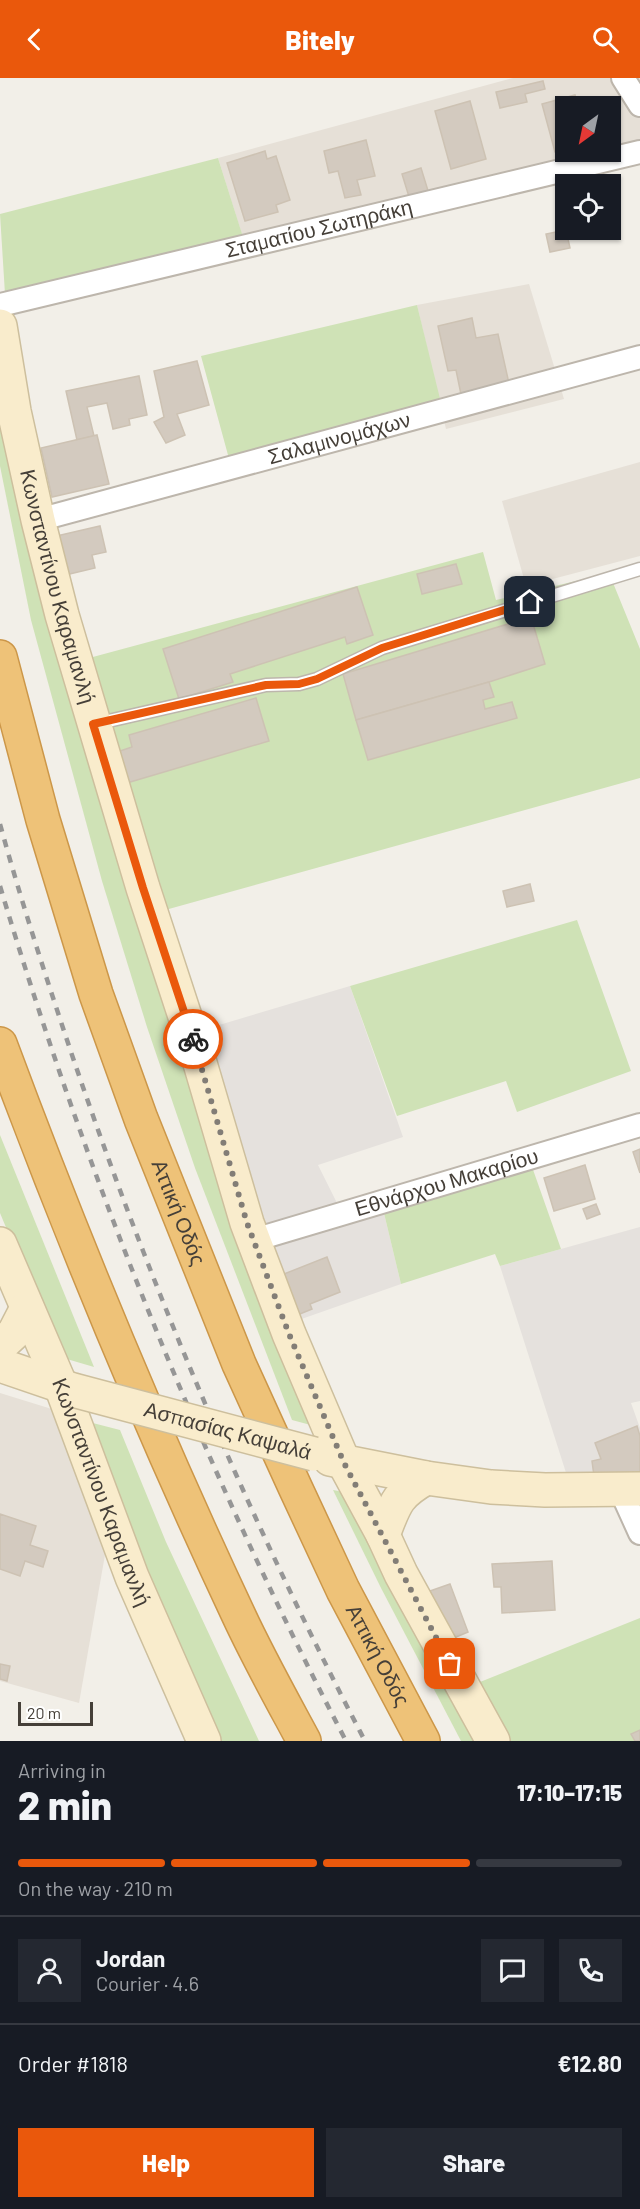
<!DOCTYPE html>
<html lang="en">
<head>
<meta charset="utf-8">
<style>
	:root { --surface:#171b24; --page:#242831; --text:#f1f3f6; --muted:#9ea1a6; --line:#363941; --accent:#ea580c }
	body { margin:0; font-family:Barlow,sans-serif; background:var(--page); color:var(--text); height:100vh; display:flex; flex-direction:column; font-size:22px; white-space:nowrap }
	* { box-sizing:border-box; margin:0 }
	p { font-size:20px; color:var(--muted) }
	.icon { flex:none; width:33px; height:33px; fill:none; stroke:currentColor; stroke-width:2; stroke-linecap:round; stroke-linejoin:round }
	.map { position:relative; height:1663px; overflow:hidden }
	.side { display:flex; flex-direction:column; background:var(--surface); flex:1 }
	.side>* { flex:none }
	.needle { width:39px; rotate:213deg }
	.controls { position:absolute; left:555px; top:18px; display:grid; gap:12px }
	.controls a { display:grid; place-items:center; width:66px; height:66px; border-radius:0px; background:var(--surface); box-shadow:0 2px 4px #0004; font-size:30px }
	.scale { position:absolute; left:18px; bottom:15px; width:75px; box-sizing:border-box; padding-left:6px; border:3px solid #453f38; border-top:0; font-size:16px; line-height:21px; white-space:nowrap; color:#453f38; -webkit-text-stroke:4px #fff; paint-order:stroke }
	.pin { position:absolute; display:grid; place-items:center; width:51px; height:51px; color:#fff; margin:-26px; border-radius:12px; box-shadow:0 3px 9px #0006 }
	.courier { position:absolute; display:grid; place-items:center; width:60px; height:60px; margin:-30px; border:4px solid #ea580c; border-radius:50%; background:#fff; color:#222; box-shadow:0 2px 8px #0007 }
	.head em { font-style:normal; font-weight:800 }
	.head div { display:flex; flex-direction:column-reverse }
	.head { display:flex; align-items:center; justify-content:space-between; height:102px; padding:0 18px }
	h1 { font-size:39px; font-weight:800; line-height:45px }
	.bar { display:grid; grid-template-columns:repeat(4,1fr); gap:9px 6px; align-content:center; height:72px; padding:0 18px }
	.bar i { height:8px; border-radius:4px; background:var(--line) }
	.bar .active { background:var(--accent) }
	.bar p { grid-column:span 4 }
	.line { display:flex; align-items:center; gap:15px; padding:0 18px; border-top:2px solid var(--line) }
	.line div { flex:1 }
	.round { display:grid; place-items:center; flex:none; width:63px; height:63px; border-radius:0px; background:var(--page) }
	.primary-button { display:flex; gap:12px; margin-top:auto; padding:12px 18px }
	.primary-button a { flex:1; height:69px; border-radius:0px; background:var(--accent); color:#fff; font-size:24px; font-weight:800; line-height:69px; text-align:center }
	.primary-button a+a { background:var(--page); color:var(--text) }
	header { display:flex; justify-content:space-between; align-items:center; height:78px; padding:0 18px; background:var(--accent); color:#fff; font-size:27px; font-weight:800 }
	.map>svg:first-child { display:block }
</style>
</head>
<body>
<header><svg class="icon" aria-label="back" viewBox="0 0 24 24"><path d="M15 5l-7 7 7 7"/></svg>Bitely<svg class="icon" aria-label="search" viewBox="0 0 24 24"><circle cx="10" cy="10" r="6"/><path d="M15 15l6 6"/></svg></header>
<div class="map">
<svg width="640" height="1663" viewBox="0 0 640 1663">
	<rect width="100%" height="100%" fill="#f2efe8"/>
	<g fill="#e6e0d7" fill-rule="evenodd">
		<path d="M513,0h127v80l-391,99 -31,-99zM566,28h44v46h-44z"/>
		<polygon points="529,206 564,321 446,351 417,227"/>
		<polygon points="640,384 640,478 526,508 502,423"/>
		<polygon points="0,1315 55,1332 106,1471 79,1625 0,1603"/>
	</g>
	<g fill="#e5e1dd">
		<polygon points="350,908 403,1059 318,1087 346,1143 383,1131 401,1206 293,1244 199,953"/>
		<polygon points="640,1149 640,1323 631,1325 640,1350 640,1418 568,1401 500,1188"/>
	</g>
	<g fill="#cfe2b6">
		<polygon points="218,80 243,159 5,216 0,136"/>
		<polygon points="417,227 444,337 231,388 201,278"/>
		<polygon points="0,312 318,1349 292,1342 195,1090 147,949 102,803 31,542 0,388"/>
		<polygon points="483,474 496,522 609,495 640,571 640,700 158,834 78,583"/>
		<polygon points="577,842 631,993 517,1034 506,1003 397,1038 350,908"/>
		<polygon points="0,1057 94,1289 60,1279 0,1135"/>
		<polygon points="531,1086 561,1171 500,1188 495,1176 401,1206 383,1131"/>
		<polygon points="85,1343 120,1352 166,1464 259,1663 216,1663"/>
		<polygon points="333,1412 349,1415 480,1663 461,1663 381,1510"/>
		<polygon points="640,1540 640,1663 503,1663 470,1608"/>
	</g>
	<g fill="#d3cabf" stroke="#cdc2b3" stroke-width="1.5">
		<polygon points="543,3 545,11 525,16 527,24 500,30 496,14"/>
		<polygon points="575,17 578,26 586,24 587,28 566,28 566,72 555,74 542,26"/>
		<polygon points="470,23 486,81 451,91 435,33"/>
		<polygon points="366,62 375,98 357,102 361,117 345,120 338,93 329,95 324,73"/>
		<polygon points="265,73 267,81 276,78 290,122 276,127 278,134 245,143 227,85"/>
		<polygon points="421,90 429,116 410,122 402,96"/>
		<polygon points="566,152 570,170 550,174 546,156"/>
		<polygon points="472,240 476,260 498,256 510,310 462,321 456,292 448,293 438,248"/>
		<polygon points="197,283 209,327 177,336 185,357 166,365 154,344 164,339 154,293"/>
		<polygon points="139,298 147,337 129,341 130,347 113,351 107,325 87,329 94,358 77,362 66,313"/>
		<polygon points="97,357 109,406 52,419 41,370"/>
		<polygon points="100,448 106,474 92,477 95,490 61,498 52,459"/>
		<polygon points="456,486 462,506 422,516 417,496"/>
		<polygon points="357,509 373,557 347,566 345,559 230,596 233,604 179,621 163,571"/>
		<polygon points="531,539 545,586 489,604 356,642 343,596"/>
		<polygon points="489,604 494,619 483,622 485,631 512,624 517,640 368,682 356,642"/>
		<polygon points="256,620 269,663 120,707 111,676 132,669 129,657"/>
		<polygon points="530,806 534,823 507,829 503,813"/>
		<polygon points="640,1071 640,1095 633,1074"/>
		<polygon points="585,1087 595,1121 554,1133 544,1100"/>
		<polygon points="596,1126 600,1136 587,1141 583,1131"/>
		<polygon points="327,1179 340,1214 310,1226 312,1231 295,1238 279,1198"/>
		<polygon points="637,1348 640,1358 640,1401 594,1398 592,1383 601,1381 595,1365"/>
		<polygon points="0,1436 36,1448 30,1467 48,1473 43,1489 25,1483 20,1498 0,1491"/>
		<polygon points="552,1483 555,1532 502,1535 501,1509 494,1509 492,1486"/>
		<polygon points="450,1506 468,1554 449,1562 430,1513"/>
		<polygon points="0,1586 10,1588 7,1603 0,1601"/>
		<polygon points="640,1652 640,1663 635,1663 631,1656"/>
	</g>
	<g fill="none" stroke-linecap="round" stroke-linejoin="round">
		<defs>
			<polyline id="lane" points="95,646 266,607 299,606 317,601 382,570 640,491"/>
			<g id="street">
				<polyline points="623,0 640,27"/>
				<path id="s1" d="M0,227l640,-153"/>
				<path id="s2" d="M38,442l602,-163"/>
				<path id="s3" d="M254,1162l386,-115"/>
				<polyline points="620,1411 640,1455"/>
			</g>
			<g id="secondary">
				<path id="s4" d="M0,248l14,85 24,109 24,95 81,273 54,165 50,170 42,111 55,129 39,72 18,39 92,167"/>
				<path id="s5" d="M0,1166l61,142 71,191 72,164"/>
				<polyline points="0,1268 14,1255 27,1230"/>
				<polyline points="0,1287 73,1312"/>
				<polyline points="330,1381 426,1400 491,1409 545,1412 640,1411"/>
				<path d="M383,1457c12,-31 13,-40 43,-57"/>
			</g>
			<g id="highway">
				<path id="s6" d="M0,579l43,163 53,174 45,125 98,245 56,123 48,103 80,151"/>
				<path d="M0,966c72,194 151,385 239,572 20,43 43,84 65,125"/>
			</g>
		</defs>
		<use href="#lane" stroke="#bdb6ac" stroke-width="15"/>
		<use href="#street" stroke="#bdb6ac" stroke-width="26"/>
		<use href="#secondary" stroke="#cdbf9d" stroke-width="36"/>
		<use href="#highway" stroke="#cc9749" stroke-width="36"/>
		<use href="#lane" stroke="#fff" stroke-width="12"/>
		<use href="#street" stroke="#fff" stroke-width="22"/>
		<use href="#secondary" stroke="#f9eccc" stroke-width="33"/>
		<use href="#highway" stroke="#eec278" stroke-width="33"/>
		<g stroke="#969696" stroke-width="4.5" stroke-dasharray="8 8" stroke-linecap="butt">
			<path d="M0,746c21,77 46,153 71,228 80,237 178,467 294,689"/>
			<path d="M0,808c88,295 204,582 346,855"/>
		</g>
		<defs>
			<g id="secondary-bridge">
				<path id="s7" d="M73,1312l241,64"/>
			</g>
		</defs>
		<use href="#secondary-bridge" stroke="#cdbf9d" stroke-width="36" stroke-linecap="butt"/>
		<use href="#secondary-bridge" stroke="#f9eccc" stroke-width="33"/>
	</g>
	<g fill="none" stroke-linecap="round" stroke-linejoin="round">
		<polyline stroke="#827d76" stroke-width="6" stroke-dasharray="0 10.8" points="193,961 247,1145 289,1256 344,1385 450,1586"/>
		<polyline stroke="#ea580c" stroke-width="8" points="193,961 143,810 93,646 266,607 299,606 317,601 382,570 530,524"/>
	</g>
	<g text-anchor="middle" stroke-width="5" stroke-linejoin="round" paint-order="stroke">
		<g font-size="21" fill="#453f38" stroke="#fff">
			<text dy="7" stroke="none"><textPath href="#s1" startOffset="328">Σταματίου Σωτηράκη</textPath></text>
			<text dy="7" stroke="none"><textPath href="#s2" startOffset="312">Σαλαμινομάχων</textPath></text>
			<text dy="7" stroke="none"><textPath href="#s4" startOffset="267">Κωνσταντίνου Καραμανλή</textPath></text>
			<text dy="7" stroke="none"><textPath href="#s3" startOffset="201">Εθνάρχου Μακαρίου</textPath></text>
			<text dy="7" stroke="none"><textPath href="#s6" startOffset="584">Αττική Οδός</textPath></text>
			<text dy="7" stroke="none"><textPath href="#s7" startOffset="160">Ασπασίας Καψαλά</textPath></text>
			<text dy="7" stroke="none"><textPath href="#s5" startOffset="268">Κωνσταντίνου Καραμανλή</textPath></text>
			<text dy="7" stroke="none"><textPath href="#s6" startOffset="1070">Αττική Οδός</textPath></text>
		</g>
	</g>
</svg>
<div class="controls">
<a><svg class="needle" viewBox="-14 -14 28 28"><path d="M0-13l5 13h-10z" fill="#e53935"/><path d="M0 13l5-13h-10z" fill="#9ea1a6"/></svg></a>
<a><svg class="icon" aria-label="locate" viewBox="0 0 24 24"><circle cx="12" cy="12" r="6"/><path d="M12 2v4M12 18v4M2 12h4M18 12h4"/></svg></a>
</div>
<div class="scale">20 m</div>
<div class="pin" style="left:450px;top:1586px;background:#ea580c"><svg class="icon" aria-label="bag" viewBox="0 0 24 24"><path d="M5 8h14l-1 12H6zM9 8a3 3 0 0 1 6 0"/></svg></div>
<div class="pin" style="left:530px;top:524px;background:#1f2937"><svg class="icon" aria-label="home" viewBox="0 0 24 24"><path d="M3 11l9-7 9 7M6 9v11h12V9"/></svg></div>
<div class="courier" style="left:193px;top:961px"><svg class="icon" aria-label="bike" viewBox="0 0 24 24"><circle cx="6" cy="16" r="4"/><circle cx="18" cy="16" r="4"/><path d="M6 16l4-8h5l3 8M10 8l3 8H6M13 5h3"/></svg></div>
</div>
<section class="side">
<div class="head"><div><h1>2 min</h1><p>Arriving in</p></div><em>17:10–17:15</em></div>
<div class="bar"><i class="active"></i><i class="active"></i><i class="active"></i><i></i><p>On the way · 210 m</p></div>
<div class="line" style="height:108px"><a class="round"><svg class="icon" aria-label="person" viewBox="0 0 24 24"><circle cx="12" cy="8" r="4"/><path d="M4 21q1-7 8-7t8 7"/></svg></a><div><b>Jordan</b><p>Courier · 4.6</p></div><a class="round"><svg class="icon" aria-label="chat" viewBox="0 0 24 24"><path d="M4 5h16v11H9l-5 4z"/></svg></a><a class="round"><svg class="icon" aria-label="phone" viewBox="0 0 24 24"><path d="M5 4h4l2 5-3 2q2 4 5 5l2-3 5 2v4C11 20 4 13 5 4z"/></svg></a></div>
<div class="line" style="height:78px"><div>Order #1818</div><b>€12.80</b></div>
<div class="primary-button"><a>Help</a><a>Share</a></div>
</section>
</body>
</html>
